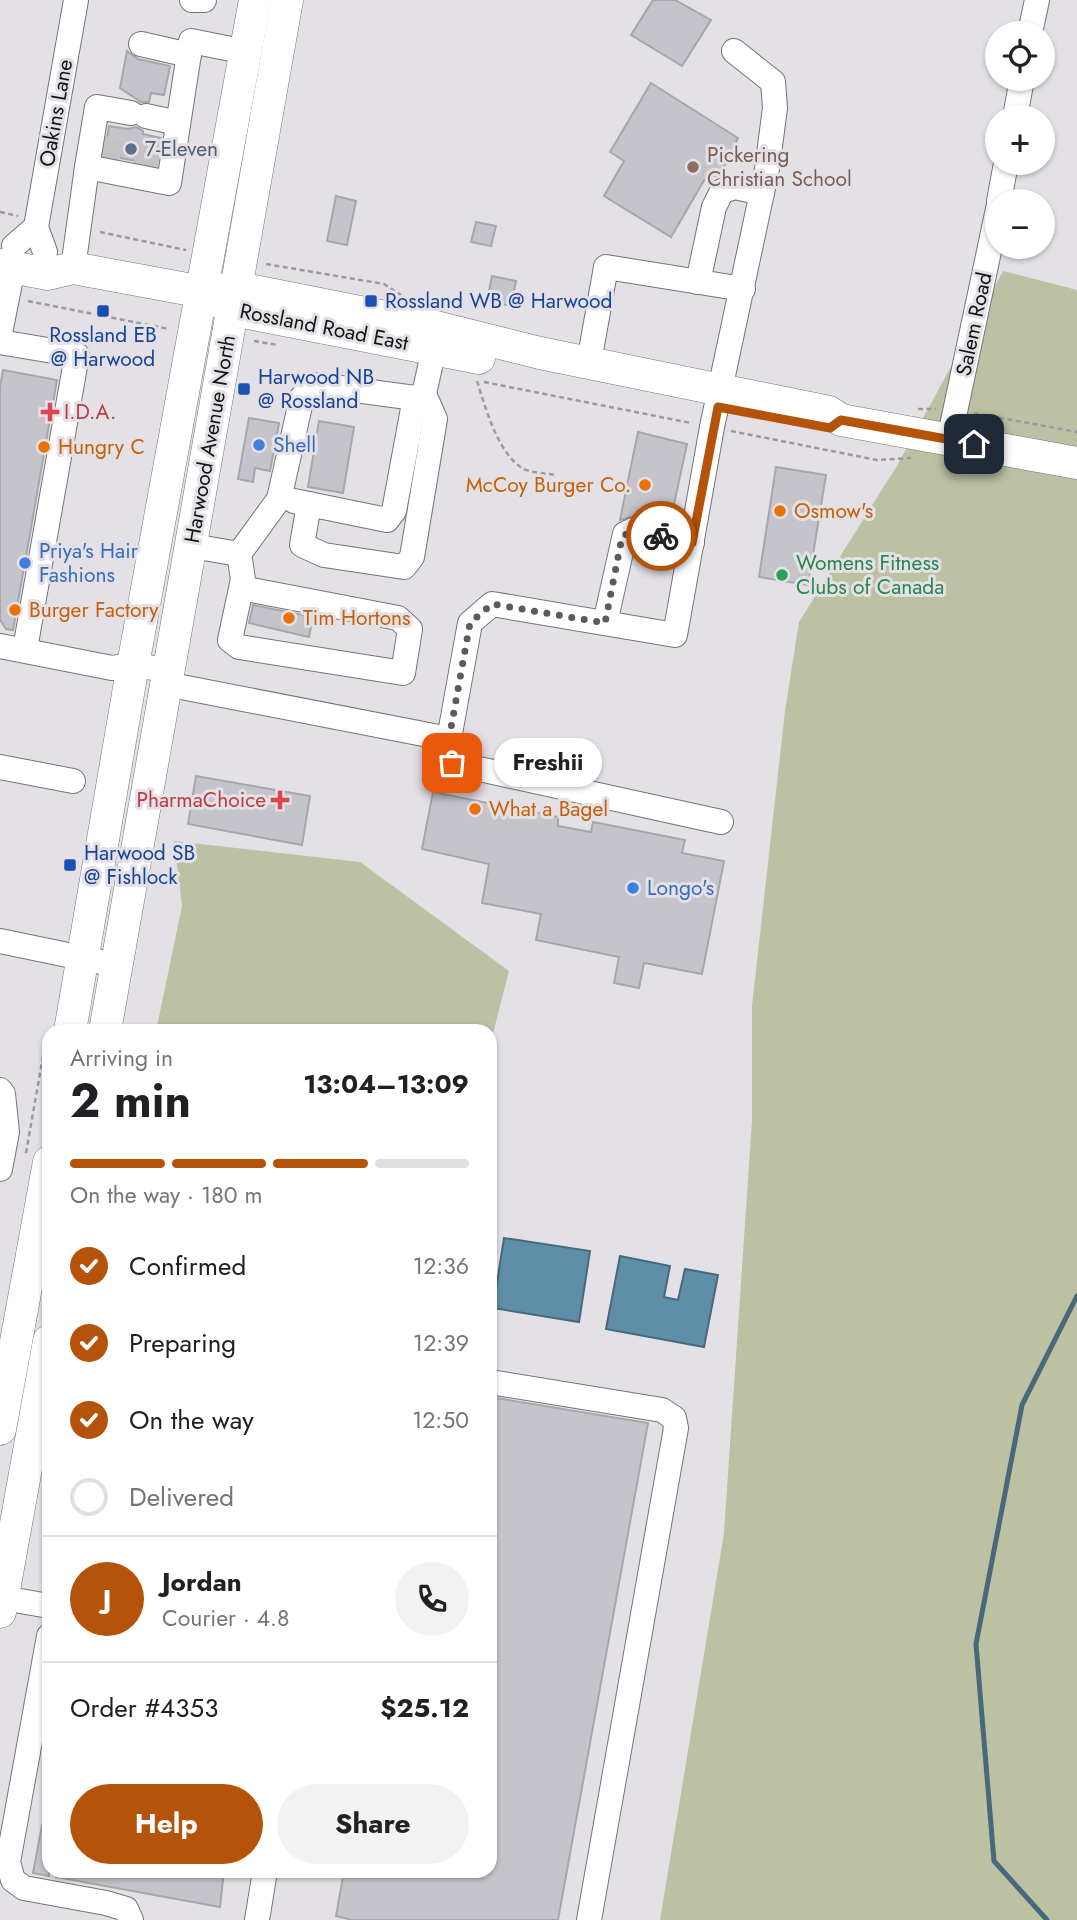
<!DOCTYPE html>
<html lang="en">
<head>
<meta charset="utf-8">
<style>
	:root { --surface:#fff; --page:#f2f2f2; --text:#202124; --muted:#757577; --line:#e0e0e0; --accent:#b45309 }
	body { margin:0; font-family:Jost,sans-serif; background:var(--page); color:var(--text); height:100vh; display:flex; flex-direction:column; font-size:26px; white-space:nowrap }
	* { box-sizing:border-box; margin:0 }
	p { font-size:23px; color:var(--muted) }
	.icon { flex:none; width:38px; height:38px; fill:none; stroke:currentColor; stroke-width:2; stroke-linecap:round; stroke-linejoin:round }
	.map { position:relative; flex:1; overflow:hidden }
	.details { position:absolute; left:42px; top:1024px; width:455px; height:854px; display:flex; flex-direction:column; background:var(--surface); border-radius:21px; box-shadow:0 2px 5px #0004 }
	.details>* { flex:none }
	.fabs { position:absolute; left:985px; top:21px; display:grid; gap:14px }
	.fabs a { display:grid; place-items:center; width:70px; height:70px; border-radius:50%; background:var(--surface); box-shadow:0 2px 5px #0004; font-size:35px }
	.pin { position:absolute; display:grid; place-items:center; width:60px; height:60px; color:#fff; margin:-30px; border-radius:14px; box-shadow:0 4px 10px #0006 }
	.courier { position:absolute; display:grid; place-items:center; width:70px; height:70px; margin:-35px; border:5px solid #b45309; border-radius:50%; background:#fff; color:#222; box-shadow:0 2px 9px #0007 }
	.bubble { position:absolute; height:49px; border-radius:24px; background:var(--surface); box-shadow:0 2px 5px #0004; font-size:23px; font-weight:700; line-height:49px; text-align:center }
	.headline em { font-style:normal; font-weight:700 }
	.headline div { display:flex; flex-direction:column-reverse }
	.headline { display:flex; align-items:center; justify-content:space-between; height:119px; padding:0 28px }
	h1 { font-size:46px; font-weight:700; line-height:52px }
	.bar { display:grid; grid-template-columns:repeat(4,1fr); gap:10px 7px; align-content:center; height:84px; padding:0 28px }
	.bar i { height:9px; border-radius:5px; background:var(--line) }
	.bar .current { background:var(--accent) }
	.bar p { grid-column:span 4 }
	.line { display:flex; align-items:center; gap:18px; padding:0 28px; border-top:2px solid var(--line) }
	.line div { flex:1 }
	.round { display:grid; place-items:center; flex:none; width:74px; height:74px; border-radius:37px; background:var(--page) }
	ol { padding:0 28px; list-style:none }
	li { display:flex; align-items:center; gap:21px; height:77px }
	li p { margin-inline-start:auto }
	li .icon { padding:7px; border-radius:50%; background:var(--accent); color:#fff; stroke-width:4 }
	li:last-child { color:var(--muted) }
	li i { width:38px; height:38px; border:4px solid var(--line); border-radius:50% }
	.button { display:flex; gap:14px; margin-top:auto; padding:14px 28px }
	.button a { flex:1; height:80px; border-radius:42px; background:var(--accent); color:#fff; font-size:28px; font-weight:700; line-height:80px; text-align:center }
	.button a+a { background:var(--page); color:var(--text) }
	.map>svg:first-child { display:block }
</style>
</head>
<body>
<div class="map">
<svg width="1077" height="1920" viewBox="0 0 1077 1920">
	<rect width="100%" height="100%" fill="#e4e1e6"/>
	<g fill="#bcc1a3">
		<polygon points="1003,271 1077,290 1077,1920 660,1920 724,1533 752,1120 752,1006 785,711 799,622 898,464"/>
		<polygon points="174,841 360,862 509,971 490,1045 490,1031 156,1031 182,906"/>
	</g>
	<g fill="#5e8ea8" stroke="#48697c" stroke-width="2">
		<polygon points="504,1238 590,1251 579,1322 493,1308"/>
		<polygon points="620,1256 670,1266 664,1297 678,1300 685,1269 718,1275 704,1347 606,1329"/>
	</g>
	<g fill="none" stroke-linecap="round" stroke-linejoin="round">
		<polyline stroke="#48697c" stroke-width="5" points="1047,1920 994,1861 976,1644 1022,1405 1077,1296"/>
	</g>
	<g fill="#c4c4ca" stroke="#a6a7ac" stroke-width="2">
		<polygon points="653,0 675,0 711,20 682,66 631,35"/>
		<polygon points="127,51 138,59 170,66 164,95 151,93 149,102 141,102 120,88"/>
		<polygon points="651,83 738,138 720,175 706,177 671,237 604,196 624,161 610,152"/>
		<polygon points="109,126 128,129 136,127 143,131 143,134 161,138 157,165 104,155"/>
		<polygon points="336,196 356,201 347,245 327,241"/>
		<polygon points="476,222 496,226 491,246 471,242"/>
		<polygon points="492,276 516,281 511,306 487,301"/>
		<polygon points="3,370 57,380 13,630 6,629 0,620 0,387"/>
		<polygon points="249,418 279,423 270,471 255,468 253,482 238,479"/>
		<polygon points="319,421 354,427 343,493 308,487"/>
		<polygon points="638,432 687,444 670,523 636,515 620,520"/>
		<polygon points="776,467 826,475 808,585 759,577"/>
		<polygon points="253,605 313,617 309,637 249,623"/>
		<polygon points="196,776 310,796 302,845 188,824"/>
		<polygon points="433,792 558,817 558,826 591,832 593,822 685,840 682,853 724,861 702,974 644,963 639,988 614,983 619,957 536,940 541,914 482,903 489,864 422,849"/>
		<polygon points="490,1397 648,1423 558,1920 352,1920 336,1916 344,1871 490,1871"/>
		<polygon points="42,1825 49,1826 49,1876 33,1873"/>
		<polygon points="57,1871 224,1871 220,1907 56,1877"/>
	</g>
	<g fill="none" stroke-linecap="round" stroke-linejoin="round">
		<g stroke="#c5c2c6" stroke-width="24" stroke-dasharray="24 12" stroke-linecap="butt">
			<polyline points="107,161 114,127"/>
			<polyline points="145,167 151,136"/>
		</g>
		<defs>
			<g id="minor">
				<polyline points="192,0 204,0"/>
				<polyline points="1030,33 1037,0"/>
				<polyline points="141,44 189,55"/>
				<polyline points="146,116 178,123"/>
				<polyline points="1015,117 1022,79"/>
				<polyline points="87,167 97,107 131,113"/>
				<polyline points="999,201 1006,163"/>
				<polyline points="14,246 36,227"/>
				<polyline points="45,252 36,227 76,0"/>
				<polyline points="73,268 87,167 169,183 191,41 246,52"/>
				<polyline points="698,282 714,207 722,191 735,187 762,193"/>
				<polyline points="0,333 13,268"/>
				<polyline points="0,342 77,355 25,649"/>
				<polyline points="589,362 606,267 743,289"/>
				<polyline points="949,440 998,209"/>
				<polyline points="294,501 387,520 394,511 415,398"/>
				<polyline points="309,504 302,545 324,555 404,567 412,557 435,419 424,394"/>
				<polyline points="192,546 239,554 279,499 302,397 318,385 415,398 424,394 434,349"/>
				<polyline points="239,554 243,579 230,640 239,647 403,673 410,629 398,618 241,588"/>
				<polyline points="605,623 625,534 633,530 692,543"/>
				<polyline points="0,646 112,668 133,665 168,670"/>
				<polyline points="166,684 449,739 470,623 492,604 675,635 712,427 767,169 775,108 773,82 734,51"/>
				<polyline points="449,739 452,763 721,822"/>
				<polyline points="0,767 73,781"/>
				<polyline points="0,941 116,965"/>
				<polyline points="0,1090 3,1094 7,1132 0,1169"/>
				<polyline points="490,1382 662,1410 674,1418 676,1428 589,1920"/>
				<polyline points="3,1598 49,1606"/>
				<polyline points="49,1636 8,1862 13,1880 24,1888 106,1903 126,1909 131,1920"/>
				<polyline points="257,1920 265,1871"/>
			</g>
			<g id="major">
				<polyline points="0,265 48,274 73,268 203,292 238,288 436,327 540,353 829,412 841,420 1077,463"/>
				<polyline points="216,300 233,310 479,358"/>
				<polyline points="70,1031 133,665 255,0"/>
				<polyline points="105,1031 287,0"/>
				<polyline points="0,1429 49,1162"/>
				<polyline points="0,1612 49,1341"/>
			</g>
		</defs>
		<use href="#minor" stroke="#757378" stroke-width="26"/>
		<use href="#major" stroke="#757378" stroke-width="33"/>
		<g stroke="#9b999d" stroke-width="2.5" stroke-dasharray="5 3.5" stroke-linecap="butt">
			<polyline points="0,212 18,216"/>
			<polyline points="100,232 186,250"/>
			<polyline points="266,264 384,284 401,295"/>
			<polyline points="28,301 169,329"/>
			<polyline points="254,341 278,345"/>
			<path d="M477,381c8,26 21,72 45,87 8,5 23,5 33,7"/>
			<polyline points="484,382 691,423"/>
			<polyline points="918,409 936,409"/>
			<polyline points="974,413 1077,432"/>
			<polyline points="731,431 877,460 911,458"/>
			<polyline points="26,1153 46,1039"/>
		</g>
		<use href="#minor" stroke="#fff" stroke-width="24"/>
		<use href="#major" stroke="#fff" stroke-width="32"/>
	</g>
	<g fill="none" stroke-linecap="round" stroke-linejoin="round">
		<polyline stroke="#5c5a5e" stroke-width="7" stroke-dasharray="0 12.6" points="452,763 449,739 470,623 492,604 605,623 622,537 633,530 661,536"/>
		<polyline stroke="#b45309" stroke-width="9" points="661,536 692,543 718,407 830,428 841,420 974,444"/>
	</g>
	<circle fill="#5c6f8a" stroke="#e4e1e6" stroke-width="2.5" cx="131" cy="149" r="7"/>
	<circle fill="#8d6e63" stroke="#e4e1e6" stroke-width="2.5" cx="693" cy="167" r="7"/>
	<g fill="#1a4fb4" stroke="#e4e1e6" stroke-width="2.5">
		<rect x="364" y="294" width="14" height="14" rx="3.5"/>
		<rect x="96" y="304" width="14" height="14" rx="3.5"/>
		<rect x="237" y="382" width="14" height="14" rx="3.5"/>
		<rect x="63" y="858" width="14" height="14" rx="3.5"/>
	</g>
	<g fill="#e0444e" stroke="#e4e1e6" stroke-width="2.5">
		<path d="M46.5 401.5h7v7h7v7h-7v7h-7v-7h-7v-7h7z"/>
		<path d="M276.5 789.5h7v7h7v7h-7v7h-7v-7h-7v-7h7z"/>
	</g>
	<g fill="#3f7fe0" stroke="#e4e1e6" stroke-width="2.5">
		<circle cx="259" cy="445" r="7"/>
		<circle cx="25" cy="563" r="7"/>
		<circle cx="633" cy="888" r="7"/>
	</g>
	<g fill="#e8710a" stroke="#e4e1e6" stroke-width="2.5">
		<circle cx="44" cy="447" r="7"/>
		<circle cx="645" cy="485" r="7"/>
		<circle cx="780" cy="511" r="7"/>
		<circle cx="15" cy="610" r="7"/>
		<circle cx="289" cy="618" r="7"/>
		<circle cx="475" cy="809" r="7"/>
	</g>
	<circle fill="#2e9e5b" stroke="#e4e1e6" stroke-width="2.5" cx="782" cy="575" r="7"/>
	<g text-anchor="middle" stroke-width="6" stroke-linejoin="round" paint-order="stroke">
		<g font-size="21" fill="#131214" stroke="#e4e1e6">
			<text transform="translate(56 113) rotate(-80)" y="7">Oakins Lane</text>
			<text transform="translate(974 324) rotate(-78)" y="7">Salem Road</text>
			<text transform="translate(324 327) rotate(11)" y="7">Rossland Road East</text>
			<text transform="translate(210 439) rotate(-80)" y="7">Harwood Avenue North</text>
		</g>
		<g font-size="21" fill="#4e5e75" stroke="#e4e1e6" text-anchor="start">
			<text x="145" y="156">7-Eleven</text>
		</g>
		<g font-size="21" fill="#785e54" stroke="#e4e1e6" text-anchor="start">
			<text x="707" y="162">Pickering<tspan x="707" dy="24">Christian School</tspan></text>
		</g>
		<g font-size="21" fill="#164399" stroke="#e4e1e6" text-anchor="start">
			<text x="385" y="308">Rossland WB @ Harwood</text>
			<text x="103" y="342" text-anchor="middle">Rossland EB<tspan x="103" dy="24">@ Harwood</tspan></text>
			<text x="258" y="384">Harwood NB<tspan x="258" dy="24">@ Rossland</tspan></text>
			<text x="84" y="860">Harwood SB<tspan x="84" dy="24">@ Fishlock</tspan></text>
		</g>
		<g font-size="21" fill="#be3a42" stroke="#e4e1e6" text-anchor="start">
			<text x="64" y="419">I.D.A.</text>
			<text x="266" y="807" text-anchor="end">PharmaChoice</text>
		</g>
		<g font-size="21" fill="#366cbe" stroke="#e4e1e6" text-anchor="start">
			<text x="273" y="452">Shell</text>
			<text x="39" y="558">Priya's Hair<tspan x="39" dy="24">Fashions</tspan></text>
			<text x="647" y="895">Longo's</text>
		</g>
		<g font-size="21" fill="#c56008" stroke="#e4e1e6" text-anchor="start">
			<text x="58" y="454">Hungry C</text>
			<text x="631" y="492" text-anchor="end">McCoy Burger Co.</text>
			<text x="794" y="518">Osmow's</text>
			<text x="29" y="617">Burger Factory</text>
			<text x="303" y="625">Tim Hortons</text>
			<text x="489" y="816">What a Bagel</text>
		</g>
		<g font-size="21" fill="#27864d" stroke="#e4e1e6" text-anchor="start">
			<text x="796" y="570">Womens Fitness<tspan x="796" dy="24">Clubs of Canada</tspan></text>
		</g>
	</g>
</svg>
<div class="fabs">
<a><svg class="icon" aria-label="locate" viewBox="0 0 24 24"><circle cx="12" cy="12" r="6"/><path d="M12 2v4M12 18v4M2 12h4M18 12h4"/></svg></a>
<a>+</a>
<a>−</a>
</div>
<div class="pin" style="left:452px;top:763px;background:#ea580c"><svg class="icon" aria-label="bag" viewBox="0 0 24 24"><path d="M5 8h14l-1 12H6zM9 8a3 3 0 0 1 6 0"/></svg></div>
<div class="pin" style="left:974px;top:444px;background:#1f2937"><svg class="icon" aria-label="home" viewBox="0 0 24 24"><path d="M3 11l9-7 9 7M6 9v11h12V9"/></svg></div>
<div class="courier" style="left:661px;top:536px"><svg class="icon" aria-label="bike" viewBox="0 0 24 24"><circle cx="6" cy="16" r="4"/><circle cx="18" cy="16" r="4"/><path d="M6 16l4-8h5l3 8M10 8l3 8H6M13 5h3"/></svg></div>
<div class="bubble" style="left:494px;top:738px;width:108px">Freshii</div>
<section class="details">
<div class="headline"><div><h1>2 min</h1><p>Arriving in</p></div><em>13:04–13:09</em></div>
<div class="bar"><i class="current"></i><i class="current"></i><i class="current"></i><i></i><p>On the way · 180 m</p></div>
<ol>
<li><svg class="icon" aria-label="check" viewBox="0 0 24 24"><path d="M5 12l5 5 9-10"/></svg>Confirmed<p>12:36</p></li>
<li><svg class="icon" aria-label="check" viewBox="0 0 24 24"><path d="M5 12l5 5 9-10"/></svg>Preparing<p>12:39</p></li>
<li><svg class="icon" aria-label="check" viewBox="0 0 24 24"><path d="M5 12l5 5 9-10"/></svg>On the way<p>12:50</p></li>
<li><i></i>Delivered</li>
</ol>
<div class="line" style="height:126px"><b class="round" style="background:var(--accent);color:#fff">J</b><div><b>Jordan</b><p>Courier · 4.8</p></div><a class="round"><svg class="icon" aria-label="phone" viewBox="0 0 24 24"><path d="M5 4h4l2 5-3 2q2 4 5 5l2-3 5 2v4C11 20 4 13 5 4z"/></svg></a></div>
<div class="line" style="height:91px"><div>Order #4353</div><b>$25.12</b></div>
<div class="button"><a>Help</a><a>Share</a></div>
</section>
</div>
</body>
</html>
